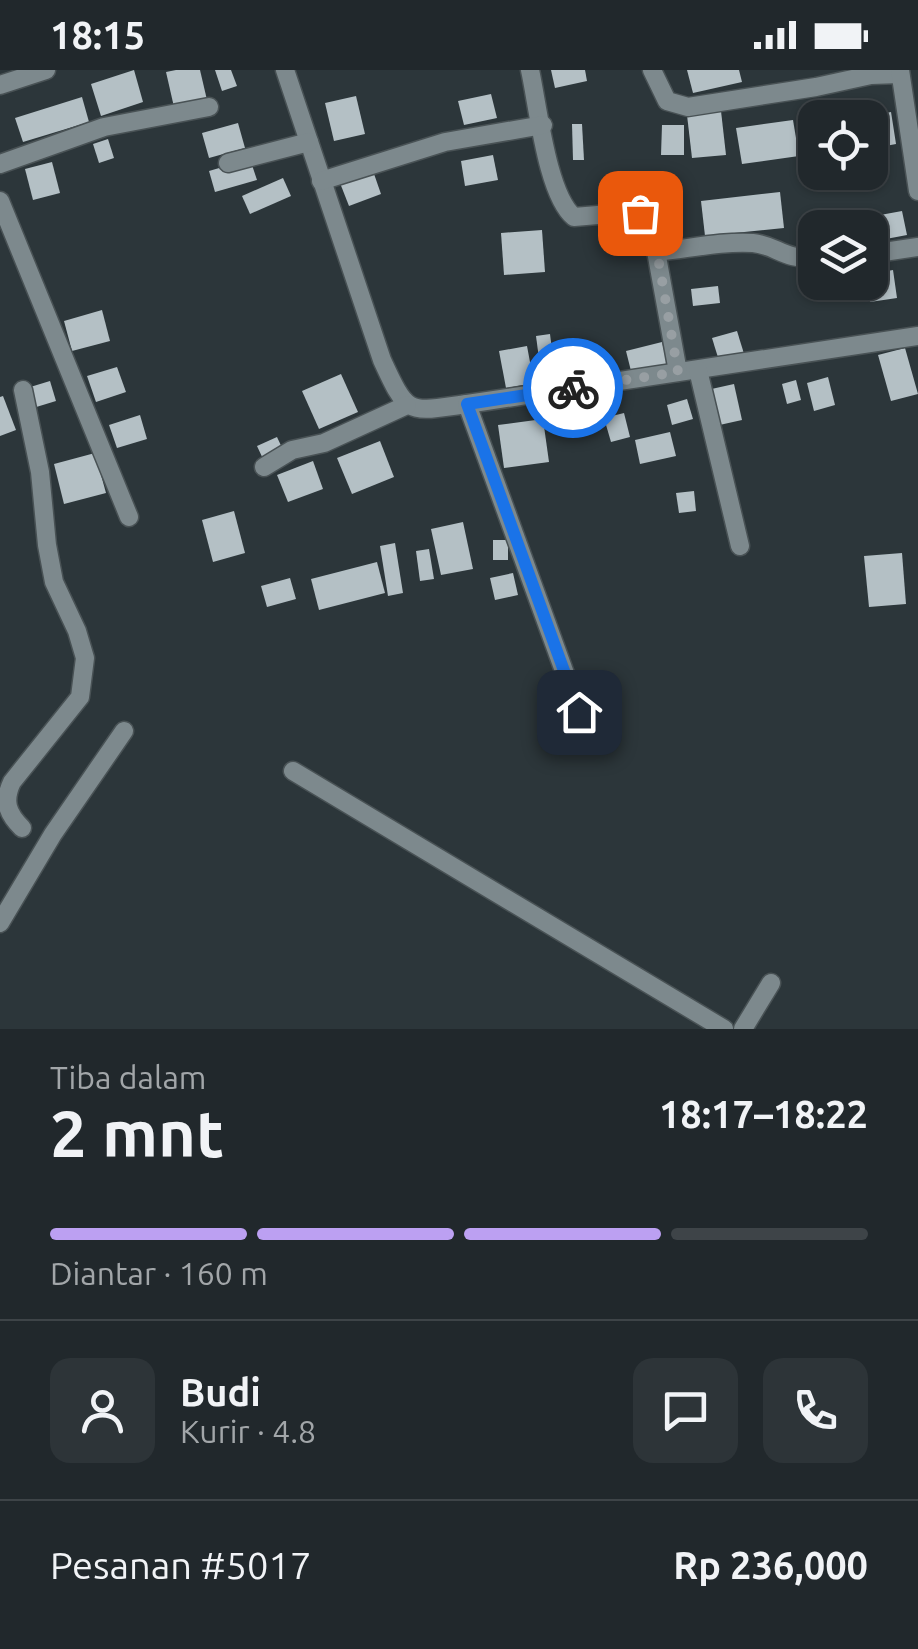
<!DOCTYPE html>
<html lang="id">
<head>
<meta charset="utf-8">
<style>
	:root { --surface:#21282c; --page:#2d3438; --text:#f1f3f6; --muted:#a2a6a9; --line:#3e4448; --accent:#bca0f2 }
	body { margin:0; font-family:Ubuntu,sans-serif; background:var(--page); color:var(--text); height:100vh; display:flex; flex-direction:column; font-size:38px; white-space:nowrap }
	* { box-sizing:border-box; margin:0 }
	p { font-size:32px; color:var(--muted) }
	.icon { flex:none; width:55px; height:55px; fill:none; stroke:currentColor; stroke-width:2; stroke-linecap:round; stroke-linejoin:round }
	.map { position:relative; height:959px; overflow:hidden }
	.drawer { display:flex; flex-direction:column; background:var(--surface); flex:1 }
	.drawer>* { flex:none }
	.controls { position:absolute; left:798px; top:30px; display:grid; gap:20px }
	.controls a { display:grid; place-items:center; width:90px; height:90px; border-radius:20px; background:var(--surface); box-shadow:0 2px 8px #0004,0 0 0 2px var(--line); font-size:50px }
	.pin { position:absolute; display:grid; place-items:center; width:85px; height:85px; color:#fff; margin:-42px; border-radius:20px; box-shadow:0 5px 15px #0006 }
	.courier { position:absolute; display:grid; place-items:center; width:100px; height:100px; margin:-50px; border:8px solid #1a73e8; border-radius:50%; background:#fff; color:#222; box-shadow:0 2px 12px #0007 }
	.head em { font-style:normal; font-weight:600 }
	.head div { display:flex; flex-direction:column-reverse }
	.head { display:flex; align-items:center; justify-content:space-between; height:170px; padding:0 50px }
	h1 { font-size:65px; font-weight:600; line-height:75px }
	.bar { display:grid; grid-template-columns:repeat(4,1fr); gap:15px 10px; align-content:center; height:120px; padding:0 50px }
	.bar i { height:12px; border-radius:8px; background:var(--line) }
	.bar .selected { background:var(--accent) }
	.bar p { grid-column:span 4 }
	.line { display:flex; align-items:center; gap:25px; padding:0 50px; border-top:2px solid var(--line) }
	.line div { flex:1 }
	.round { display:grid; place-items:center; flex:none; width:105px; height:105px; border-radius:20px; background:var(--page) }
	.status { display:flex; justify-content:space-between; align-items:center; height:70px; padding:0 50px; background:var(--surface); direction:ltr }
	.status svg { height:28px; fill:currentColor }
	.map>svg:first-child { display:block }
</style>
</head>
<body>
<div class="status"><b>18:15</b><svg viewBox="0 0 49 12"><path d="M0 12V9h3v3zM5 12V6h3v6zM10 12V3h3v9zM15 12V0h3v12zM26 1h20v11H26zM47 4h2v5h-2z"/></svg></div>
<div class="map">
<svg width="918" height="959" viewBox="0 0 918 959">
	<rect width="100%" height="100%" fill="#2c363a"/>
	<g fill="#b4c0c5">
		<polygon points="134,0 143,32 101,46 91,14"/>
		<polygon points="176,0 200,0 207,30 174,37 166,2"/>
		<polygon points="215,0 231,0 237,16 222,21"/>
		<polygon points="551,0 585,0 587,11 555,18"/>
		<polygon points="687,0 739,0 742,12 693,23"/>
		<polygon points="491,24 497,48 464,55 458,31"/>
		<polygon points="356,26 365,64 334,71 325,33"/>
		<polygon points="82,27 89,52 23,72 15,48"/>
		<polygon points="721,41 726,85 692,88 687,45"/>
		<polygon points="891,42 896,74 870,79 870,46"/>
		<polygon points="793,50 799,86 742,94 736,58"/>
		<polygon points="238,53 245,78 209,88 202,63"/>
		<polygon points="572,54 582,54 584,90 573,90"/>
		<polygon points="662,55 684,55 684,85 661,85"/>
		<polygon points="108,69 114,88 99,93 93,74"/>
		<polygon points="493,85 498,110 465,116 461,91"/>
		<polygon points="250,89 257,110 215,122 209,101"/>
		<polygon points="52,92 60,123 33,130 25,99"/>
		<polygon points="373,101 381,124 349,136 340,113"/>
		<polygon points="283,108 291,126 250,144 242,126"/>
		<polygon points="780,122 784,158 705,166 701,131"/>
		<polygon points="902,141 907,165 870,172 870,158 854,158 853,150"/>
		<polygon points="542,160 545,202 504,205 501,163"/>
		<polygon points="893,200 897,228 870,232 867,212 870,212 870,204"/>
		<polygon points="718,216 720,233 693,236 691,219"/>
		<polygon points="102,240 110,271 72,281 64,251"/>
		<polygon points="737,261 745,287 720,294 712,268"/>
		<polygon points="550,264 557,318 543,319 536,266"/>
		<polygon points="662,272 668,297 632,305 626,281"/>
		<polygon points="527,276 534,313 506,318 499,281"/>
		<polygon points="905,278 918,324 891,331 878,285"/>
		<polygon points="117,297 126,322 96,332 87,306"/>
		<polygon points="341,304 358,342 319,359 302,321"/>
		<polygon points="828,307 835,335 814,341 807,313"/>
		<polygon points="796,310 801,330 787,334 782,314"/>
		<polygon points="50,311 56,331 33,338 27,318"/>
		<polygon points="734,314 742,350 715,356 707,320"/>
		<polygon points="3,326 16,360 0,366 0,327"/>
		<polygon points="687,329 693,349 672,355 667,335"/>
		<polygon points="624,343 630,367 611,372 604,348"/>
		<polygon points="140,345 147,369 117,378 109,355"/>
		<polygon points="543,349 549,392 504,398 498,355"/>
		<polygon points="670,362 676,386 640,394 635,370"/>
		<polygon points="277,367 284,382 264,391 257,376"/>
		<polygon points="380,371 394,407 352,424 337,388"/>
		<polygon points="95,383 106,423 64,434 54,394"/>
		<polygon points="313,391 323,419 288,432 277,405"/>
		<polygon points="694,421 696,441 679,443 676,423"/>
		<polygon points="234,441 245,483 213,492 202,450"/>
		<polygon points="463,452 473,499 441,505 431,459"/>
		<rect x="493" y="470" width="15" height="20"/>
		<polygon points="395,473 403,523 388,526 380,476"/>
		<polygon points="429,479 434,509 420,511 416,481"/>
		<polygon points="902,483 906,534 869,537 864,486"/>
		<polygon points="377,492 385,523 319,540 311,509"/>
		<polygon points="513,503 518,525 495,530 490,508"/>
		<polygon points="290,508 296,529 267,537 261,516"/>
	</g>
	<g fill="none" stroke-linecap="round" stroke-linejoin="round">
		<defs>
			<g id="minor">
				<path d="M285,0l97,290c26,57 26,52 85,44l451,-68"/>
				<path d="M530,0c8,36 17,125 44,147l59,-5 17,6 28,154"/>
				<polyline points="652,0 667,31 688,37 816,17 871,5 900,4"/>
				<polyline points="900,0 918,121"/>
				<polyline points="0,15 46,0"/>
				<polyline points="228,93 309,72"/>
				<polyline points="0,94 104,57 209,37"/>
				<polyline points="321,111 445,72 543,55"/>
				<polyline points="0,131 129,447"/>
				<path d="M656,182c32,-3 65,-11 97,-9 23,2 31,17 62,15"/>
				<polyline points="870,184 918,177"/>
				<polyline points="698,300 740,476"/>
				<polyline points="467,334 579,642"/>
				<polyline points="264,397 292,380 324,373 407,335"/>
				<polyline points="293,701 724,959"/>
				<path d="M22,758c-15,-15 -19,-27 -10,-46l68,-85 5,-39 -8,-27 -23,-49 -7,-37 -7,-73 -17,-82"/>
				<polyline points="0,853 53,764 124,661"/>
				<polyline points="743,959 771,913"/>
			</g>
		</defs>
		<use href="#minor" stroke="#495255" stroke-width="21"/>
		<use href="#minor" stroke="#7d898d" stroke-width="18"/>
	</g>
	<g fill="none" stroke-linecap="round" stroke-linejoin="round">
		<polyline stroke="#989fa3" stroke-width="10" stroke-dasharray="0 18" points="573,318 678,302 652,153 640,143"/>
		<polyline stroke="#1a73e8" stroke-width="12" points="573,318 467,334 579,642"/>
	</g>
</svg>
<div class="controls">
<a><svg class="icon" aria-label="locate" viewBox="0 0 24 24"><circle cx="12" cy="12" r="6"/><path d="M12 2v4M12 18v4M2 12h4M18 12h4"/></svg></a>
<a><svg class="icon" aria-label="layers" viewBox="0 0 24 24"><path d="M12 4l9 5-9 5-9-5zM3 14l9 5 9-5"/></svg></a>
</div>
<div class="pin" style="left:640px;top:143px;background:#ea580c"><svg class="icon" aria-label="bag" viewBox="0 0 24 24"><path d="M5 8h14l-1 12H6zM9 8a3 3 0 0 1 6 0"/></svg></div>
<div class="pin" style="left:579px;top:642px;background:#1f2937"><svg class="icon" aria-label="home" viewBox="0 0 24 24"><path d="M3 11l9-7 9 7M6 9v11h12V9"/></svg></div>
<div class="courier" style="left:573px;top:318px"><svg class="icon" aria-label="bike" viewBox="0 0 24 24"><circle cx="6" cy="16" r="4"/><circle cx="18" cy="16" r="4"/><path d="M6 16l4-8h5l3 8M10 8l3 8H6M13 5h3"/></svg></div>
</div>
<section class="drawer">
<div class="head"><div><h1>2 mnt</h1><p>Tiba dalam</p></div><em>18:17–18:22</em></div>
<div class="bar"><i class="selected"></i><i class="selected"></i><i class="selected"></i><i></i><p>Diantar · 160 m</p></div>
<div class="line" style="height:180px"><a class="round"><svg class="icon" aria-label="person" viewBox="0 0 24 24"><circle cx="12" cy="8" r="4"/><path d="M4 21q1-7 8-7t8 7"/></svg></a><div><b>Budi</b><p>Kurir · 4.8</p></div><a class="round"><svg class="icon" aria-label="chat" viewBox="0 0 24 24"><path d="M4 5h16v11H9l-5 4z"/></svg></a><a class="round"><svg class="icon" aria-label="phone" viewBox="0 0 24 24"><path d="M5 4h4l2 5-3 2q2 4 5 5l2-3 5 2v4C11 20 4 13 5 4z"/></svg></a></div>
<div class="line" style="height:130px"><div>Pesanan #5017</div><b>Rp 236,000</b></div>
</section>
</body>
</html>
